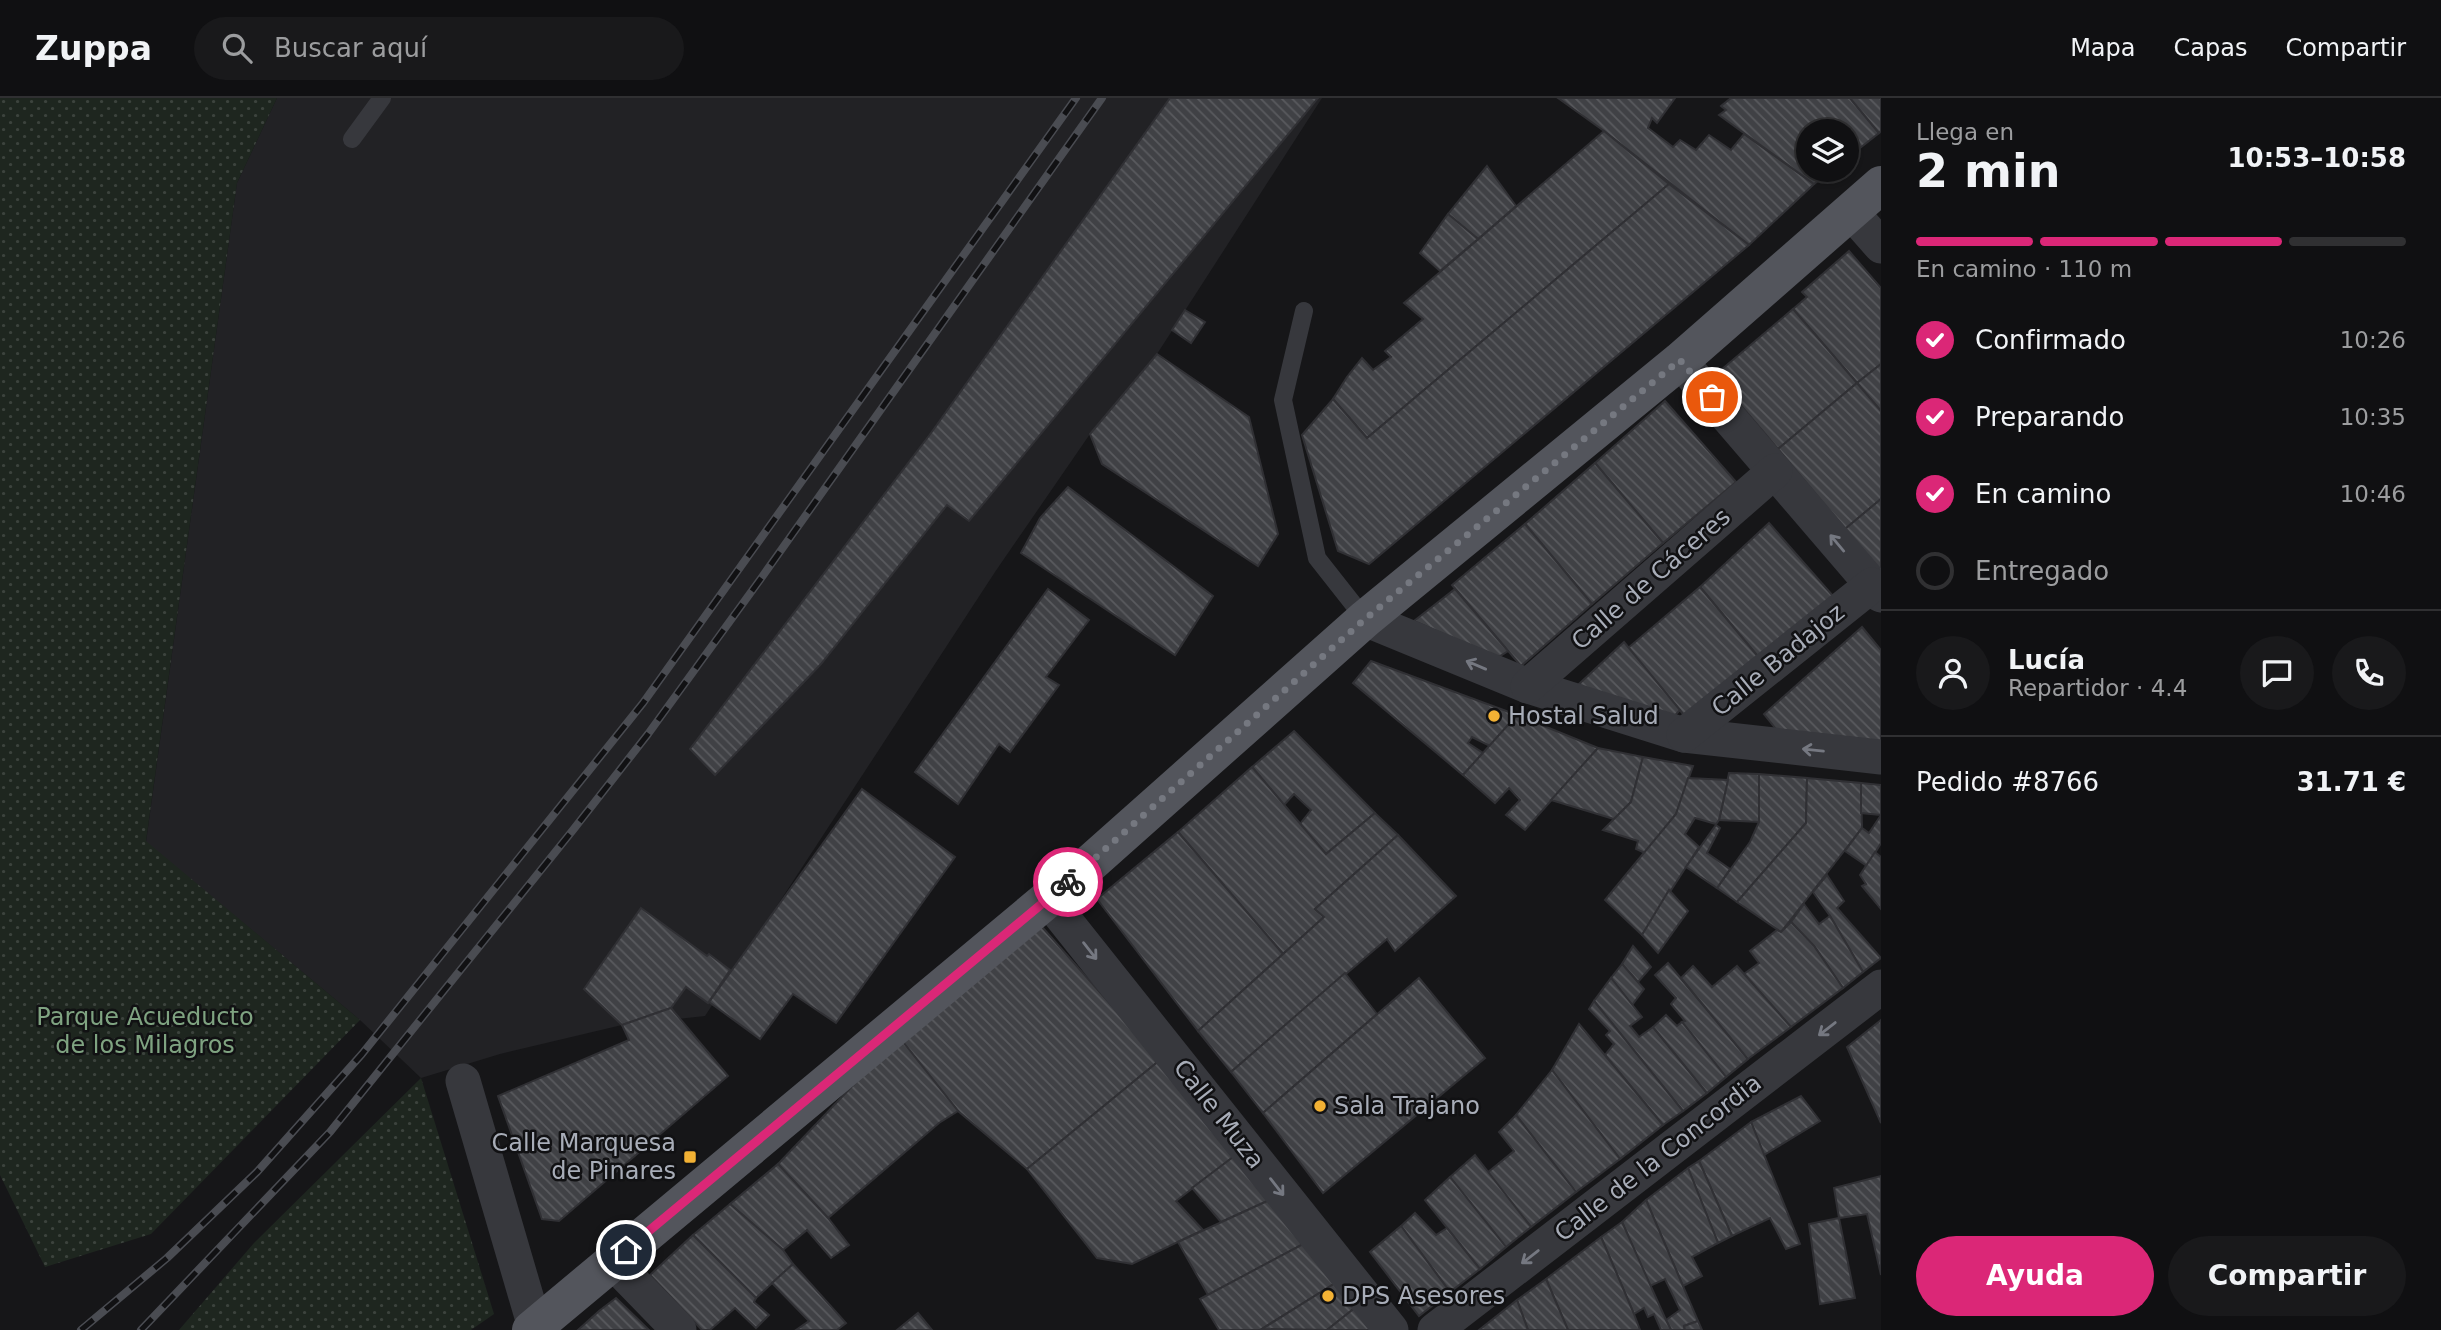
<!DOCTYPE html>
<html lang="es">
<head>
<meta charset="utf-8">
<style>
	:root { --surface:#101012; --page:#19191b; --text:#f1f3f6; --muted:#9c9d9f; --line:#303032; --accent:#db2777 }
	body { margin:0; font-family:"DejaVu Sans",sans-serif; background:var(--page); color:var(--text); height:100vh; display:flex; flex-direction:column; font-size:26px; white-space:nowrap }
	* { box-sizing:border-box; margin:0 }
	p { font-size:23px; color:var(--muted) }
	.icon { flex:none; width:38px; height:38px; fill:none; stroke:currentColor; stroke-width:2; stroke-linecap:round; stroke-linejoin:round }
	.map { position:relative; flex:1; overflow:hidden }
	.side { display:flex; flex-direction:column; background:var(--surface); width:560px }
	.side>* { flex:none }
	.controls { position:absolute; left:1796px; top:21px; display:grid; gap:14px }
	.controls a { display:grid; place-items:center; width:63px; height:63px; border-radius:50%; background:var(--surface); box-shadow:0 2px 5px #0004,0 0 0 2px var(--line); font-size:35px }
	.pin { position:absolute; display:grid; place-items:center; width:60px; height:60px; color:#fff; margin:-30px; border:4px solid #fff; border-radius:50%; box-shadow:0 2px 7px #0007 }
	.courier { position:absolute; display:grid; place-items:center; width:70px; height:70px; margin:-35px; border:5px solid #db2777; border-radius:50%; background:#fff; color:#222; box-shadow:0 2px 9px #0007 }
	.overview em { font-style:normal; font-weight:700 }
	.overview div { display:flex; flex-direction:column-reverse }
	.overview { display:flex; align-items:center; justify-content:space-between; height:119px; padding:0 35px }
	h1 { font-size:46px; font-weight:700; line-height:52px }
	.bar { display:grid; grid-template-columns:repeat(4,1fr); gap:10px 7px; align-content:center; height:84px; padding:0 35px }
	.bar i { height:9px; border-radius:5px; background:var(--line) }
	.bar .active { background:var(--accent) }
	.bar p { grid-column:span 4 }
	.line { display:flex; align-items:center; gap:18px; padding:0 35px; border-top:2px solid var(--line) }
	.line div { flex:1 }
	.round { display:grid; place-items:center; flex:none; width:74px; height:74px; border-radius:37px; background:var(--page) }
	ol { padding:0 35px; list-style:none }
	li { display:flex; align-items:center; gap:21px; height:77px }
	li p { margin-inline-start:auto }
	li .icon { padding:7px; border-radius:50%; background:var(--accent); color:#fff; stroke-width:4 }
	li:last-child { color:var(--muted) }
	li i { width:38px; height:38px; border:4px solid var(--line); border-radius:50% }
	.cta { display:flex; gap:14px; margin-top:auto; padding:14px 35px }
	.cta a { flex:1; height:80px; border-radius:42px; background:var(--accent); color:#fff; font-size:28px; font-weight:700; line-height:80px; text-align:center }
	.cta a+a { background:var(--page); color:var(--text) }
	header { display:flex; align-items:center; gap:42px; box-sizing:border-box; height:98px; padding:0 35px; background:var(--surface); border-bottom:2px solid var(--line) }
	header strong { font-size:33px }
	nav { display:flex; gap:38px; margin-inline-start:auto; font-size:24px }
	.search { width:490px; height:63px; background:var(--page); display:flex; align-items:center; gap:18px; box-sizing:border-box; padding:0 24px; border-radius:38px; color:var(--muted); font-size:26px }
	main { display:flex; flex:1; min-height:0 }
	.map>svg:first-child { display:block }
</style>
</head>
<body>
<header>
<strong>Zuppa</strong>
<div class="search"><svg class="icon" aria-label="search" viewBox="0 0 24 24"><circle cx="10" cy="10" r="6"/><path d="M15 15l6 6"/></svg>Buscar aquí</div>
<nav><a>Mapa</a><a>Capas</a><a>Compartir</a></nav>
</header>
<main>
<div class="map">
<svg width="1881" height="1232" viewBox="0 0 1881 1232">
	<defs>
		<pattern id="green-dots" width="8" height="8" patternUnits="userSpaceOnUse" patternTransform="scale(1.75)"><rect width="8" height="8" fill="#1e261f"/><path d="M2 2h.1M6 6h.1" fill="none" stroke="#3c433d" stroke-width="1.8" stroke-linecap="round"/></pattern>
		<pattern id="building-back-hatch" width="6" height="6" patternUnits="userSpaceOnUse" patternTransform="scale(1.75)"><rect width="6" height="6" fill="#404145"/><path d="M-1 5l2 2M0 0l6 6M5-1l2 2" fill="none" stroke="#595a5e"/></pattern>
	</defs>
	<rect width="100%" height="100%" fill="#161618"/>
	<polygon fill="#222225" points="277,0 1322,0 1157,256 1090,336 995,474 705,918 622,927 500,956 421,980 360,922 146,744 237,85"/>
	<g fill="url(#green-dots)">
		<polygon points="0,0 277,0 237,85 146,743 360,922 151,1136 45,1169 0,1077"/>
		<polygon points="421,980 494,1216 471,1232 179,1232 254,1145"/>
	</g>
	<g fill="url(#building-back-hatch)" stroke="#303034" stroke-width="2">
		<polygon points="1170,0 1318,0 969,423 947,407 821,566 715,677 690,651 931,335"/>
		<polygon points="1558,0 1675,0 1657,25 1652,20 1648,30 1673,49 1680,42 1696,52 1709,37 1731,52 1744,36 1814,86 1749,147 1604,33"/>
		<polygon points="1731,0 1850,0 1879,35 1846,61 1846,33 1808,33 1808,72 1832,72 1814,86 1719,17 1726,12 1721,8"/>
		<polygon points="1850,0 1881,0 1881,33 1879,35"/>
		<polygon points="1604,33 1669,86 1367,340 1333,301 1347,279 1362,260 1373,272 1391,259 1385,253 1423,221 1404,205"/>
		<polygon points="1487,68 1516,108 1478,141 1448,116"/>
		<polygon points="1669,86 1749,147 1369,466 1338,453 1302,337 1333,301 1367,340"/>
		<polygon points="1448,116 1478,141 1440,173 1420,155"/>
		<polygon points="1849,153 1881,190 1881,266 1857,285 1793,211 1807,199 1802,194"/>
		<polygon points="1793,211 1857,285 1778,351 1715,277"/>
		<polygon points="1185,212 1205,224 1191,245 1172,232"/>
		<polygon points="1157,256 1249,319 1278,436 1258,468 1102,366 1090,336"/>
		<polygon points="1881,266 1881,313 1857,285"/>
		<polygon points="1857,285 1881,313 1881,401 1845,431 1778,351"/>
		<polygon points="1665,303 1736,384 1663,445 1595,365"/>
		<polygon points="1595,365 1663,445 1592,506 1525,426"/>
		<polygon points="1068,389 1213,498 1175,557 1021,455 1040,420"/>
		<polygon points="1881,401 1881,473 1845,431"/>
		<polygon points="1769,425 1833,498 1760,561 1700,489"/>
		<polygon points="1525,426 1592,506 1521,568 1452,487"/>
		<polygon points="1700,489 1760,561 1688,622 1628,550"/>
		<polygon points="1048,491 1089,522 1046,579 1059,587 1010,654 999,646 958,706 915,674"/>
		<polygon points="1455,491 1508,553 1497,560 1414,523"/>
		<polygon points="1862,529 1881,552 1881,644 1780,636 1764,616"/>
		<polygon points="1624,544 1680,612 1669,624 1578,587"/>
		<polygon points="1371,563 1517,617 1490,648 1472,639 1468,645 1483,655 1463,677 1353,585"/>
		<polygon points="1517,617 1598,650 1525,732 1506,717 1520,702 1509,690 1495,705 1463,677"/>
		<polygon points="1294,633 1375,715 1326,756 1300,726 1311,712 1294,696 1284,707 1252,669"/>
		<polygon points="1598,650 1643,659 1631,704 1614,721 1551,702"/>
		<polygon points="1643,659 1693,668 1676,716 1645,755 1636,751 1638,743 1603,732 1631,704"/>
		<polygon points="1252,669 1326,756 1375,715 1398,737 1315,811 1324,819 1283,856 1178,734"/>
		<polygon points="1729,675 1759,676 1759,724 1719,722"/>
		<polygon points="1759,676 1807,680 1806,725 1737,804 1717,790 1750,744 1759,724"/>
		<polygon points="1688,680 1728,682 1719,722 1716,726 1695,720 1685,736 1699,749 1642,837 1605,802 1676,716"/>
		<polygon points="1807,680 1861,685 1862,730 1781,834 1737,804 1806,725"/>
		<polygon points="1861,685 1881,687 1881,745 1867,768 1845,753 1862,730 1869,735 1881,717 1861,715"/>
		<polygon points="862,691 955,759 836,925 793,896 760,941 709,904"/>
		<polygon points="1716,727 1720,730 1707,755 1730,771 1717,790 1686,769"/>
		<polygon points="1178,734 1283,856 1198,933 1097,801"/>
		<polygon points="1398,737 1456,798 1395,853 1387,841 1231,974 1198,933 1324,819 1315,811"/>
		<polygon points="1875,754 1881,759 1881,811 1862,788 1866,786 1860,777"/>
		<polygon points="1827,777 1844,803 1837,810 1881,860 1863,874 1830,818 1813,794"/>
		<polygon points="1669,792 1688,813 1658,855 1642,837"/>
		<polygon points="1804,806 1819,826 1830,818 1863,874 1843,890 1814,848 1791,824"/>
		<polygon points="641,810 707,858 709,856 730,872 708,905 686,889 671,910 622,927 584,891"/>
		<polygon points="1035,821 1160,962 1027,1071 958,1013 899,939"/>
		<polygon points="1791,824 1814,848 1843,890 1791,929 1744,876 1759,865 1750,853 1777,832 1781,834"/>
		<polygon points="1633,848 1651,869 1638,884 1622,866"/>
		<polygon points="1668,865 1748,961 1726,979 1682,924 1685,923 1671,906 1676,900 1655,877"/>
		<polygon points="1622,866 1644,891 1632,907 1611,880"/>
		<polygon points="1693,868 1712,889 1737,868 1791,929 1748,961 1681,880"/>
		<polygon points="1345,875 1377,916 1263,1015 1231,974"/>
		<polygon points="1419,880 1485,960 1323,1095 1263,1015"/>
		<polygon points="1611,880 1642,919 1630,928 1639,939 1653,929 1707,995 1683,1013 1594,903"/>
		<polygon points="1594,903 1683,1013 1663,1027 1605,957 1614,946 1606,937 1610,933 1589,911"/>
		<polygon points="671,910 728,978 559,1123 542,1121 498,998 629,942 622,927"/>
		<polygon points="1666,917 1677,928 1682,924 1726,979 1707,995 1653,929"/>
		<polygon points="1881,922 1881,1025 1847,949"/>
		<polygon points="1579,926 1663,1027 1620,1061 1552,972"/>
		<polygon points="899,939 958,1013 939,1025 828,1120 778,1066"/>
		<polygon points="1160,962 1237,1056 1176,1103 1203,1132 1132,1166 1097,1160 1027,1071"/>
		<polygon points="1552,972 1620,1061 1576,1094 1516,1017"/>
		<polygon points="1801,998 1820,1023 1764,1057 1751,1024"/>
		<polygon points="1516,1017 1576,1094 1531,1129 1487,1075 1514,1053 1499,1034"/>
		<polygon points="1751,1024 1800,1146 1786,1151 1770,1120 1732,1138 1699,1063"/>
		<polygon points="1237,1056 1274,1100 1221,1124 1192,1090"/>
		<polygon points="1475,1057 1531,1129 1506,1149 1450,1079"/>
		<polygon points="1699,1063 1732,1138 1718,1145 1688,1070"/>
		<polygon points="778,1066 828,1120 849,1147 831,1160 807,1132 783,1152 730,1106"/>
		<polygon points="1688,1070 1718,1145 1692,1159 1702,1178 1683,1188 1646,1102"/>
		<polygon points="1881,1078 1881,1177 1867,1116 1839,1120 1834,1090"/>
		<polygon points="1450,1079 1506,1149 1480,1171 1425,1102"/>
		<polygon points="1274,1100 1307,1144 1208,1197 1178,1144"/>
		<polygon points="1646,1102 1698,1223 1684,1228 1685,1232 1671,1232 1666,1222 1680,1212 1665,1181 1650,1188 1622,1124"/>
		<polygon points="730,1106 783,1152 793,1166 756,1200 693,1137"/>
		<polygon points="1415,1115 1436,1137 1447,1130 1480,1171 1450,1194 1401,1128"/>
		<polygon points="1839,1120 1855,1200 1820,1206 1809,1126"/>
		<polygon points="1622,1124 1666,1222 1671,1232 1661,1232 1654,1216 1648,1219 1644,1210 1634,1216 1601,1139"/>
		<polygon points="1401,1128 1450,1194 1419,1218 1370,1154"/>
		<polygon points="693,1137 756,1200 754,1204 769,1217 756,1230 735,1210 710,1232 702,1232 650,1177"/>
		<polygon points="1601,1139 1634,1216 1640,1232 1568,1232 1546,1181"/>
		<polygon points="1307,1144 1337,1184 1260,1232 1219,1232 1200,1201"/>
		<polygon points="793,1166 846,1225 837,1232 796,1232 809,1223 772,1185"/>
		<polygon points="1546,1181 1568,1232 1528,1232 1517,1202"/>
		<polygon points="1337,1184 1356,1209 1327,1232 1262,1231"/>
		<polygon points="616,1200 649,1232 578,1232 599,1213"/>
		<polygon points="1517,1202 1528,1232 1479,1232"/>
		<polygon points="1356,1209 1375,1232 1327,1232"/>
		<polygon points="918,1215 932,1232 897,1232"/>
		<polygon points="1698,1223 1702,1232 1685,1232 1684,1228"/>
	</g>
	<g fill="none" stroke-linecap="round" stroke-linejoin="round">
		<g stroke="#37383d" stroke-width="18">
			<polyline points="352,41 382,0"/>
			<polyline points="1304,213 1283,302 1317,460 1365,521"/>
		</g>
		<g stroke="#37383d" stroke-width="35">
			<polyline points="1851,114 1881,148"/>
			<polyline points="1680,263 1881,497"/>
			<polyline points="1365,521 1528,588 1684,637 1881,659"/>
			<polyline points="1528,588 1775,373"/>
			<polyline points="1684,637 1872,487"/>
			<polyline points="1047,800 1391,1232"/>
			<polyline points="463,983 535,1229"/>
			<polyline points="613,1164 679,1232"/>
			<polyline points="1435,1232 1881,889"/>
		</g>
		<polyline stroke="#53555c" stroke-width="38" points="531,1232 1085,770 1365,521 1680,263 1881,87"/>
		<defs>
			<g id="rail">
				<polyline points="81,1232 167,1160 257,1074 362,956 643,605 1076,0"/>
				<polyline points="141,1232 330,1034 573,732 648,636 762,479 1102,0"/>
			</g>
		</defs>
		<use href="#rail" stroke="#4a4c52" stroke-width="8"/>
		<use href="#rail" stroke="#111113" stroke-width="5" stroke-dasharray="16" stroke-linecap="butt"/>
	</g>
	<defs><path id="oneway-shaft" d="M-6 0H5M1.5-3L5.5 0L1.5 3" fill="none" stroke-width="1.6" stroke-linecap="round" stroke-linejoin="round" transform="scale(1.75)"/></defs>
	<g stroke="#757881">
		<use href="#oneway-shaft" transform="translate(1837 445) rotate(-130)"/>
		<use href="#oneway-shaft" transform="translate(1476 567) rotate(-157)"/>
		<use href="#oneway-shaft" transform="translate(1813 652) rotate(-174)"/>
		<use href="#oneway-shaft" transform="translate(1090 853) rotate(52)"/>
		<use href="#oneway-shaft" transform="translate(1827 931) rotate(142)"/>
		<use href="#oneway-shaft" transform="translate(1277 1089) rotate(52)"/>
		<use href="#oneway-shaft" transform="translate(1530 1159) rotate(142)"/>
	</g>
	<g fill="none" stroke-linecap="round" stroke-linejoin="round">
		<polyline stroke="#757880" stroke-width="7" stroke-dasharray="0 12.6" points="1068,784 1365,521 1680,262 1712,299"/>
		<polyline stroke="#db2777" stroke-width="9" points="626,1152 1068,784"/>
	</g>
	<g fill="#f2b134" stroke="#111113" stroke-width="2.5">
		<circle cx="1494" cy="618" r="7"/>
		<circle cx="1320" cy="1008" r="7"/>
		<rect x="683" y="1052" width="14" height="14" rx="3.5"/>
		<circle cx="1328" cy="1198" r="7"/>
	</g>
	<g text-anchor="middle" stroke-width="5" stroke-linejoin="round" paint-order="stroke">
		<g font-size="24" fill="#a8adb8" stroke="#111113">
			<text transform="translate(1651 481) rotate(-41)" y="8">Calle de Cáceres</text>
			<text transform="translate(1778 562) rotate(-39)" y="8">Calle Badajoz</text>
			<text transform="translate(1219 1016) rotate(52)" y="8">Calle Muza</text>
			<text transform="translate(1658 1060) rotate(-38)" y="8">Calle de la Concordia</text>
		</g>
		<g font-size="24" fill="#a8adb8" stroke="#111113" text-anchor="start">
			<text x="1508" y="626">Hostal Salud</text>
			<text x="1334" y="1016">Sala Trajano</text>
			<text x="676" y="1053" text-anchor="end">Calle Marquesa<tspan x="676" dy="28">de Pinares</tspan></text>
			<text x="1342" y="1206">DPS Asesores</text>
		</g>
		<g font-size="24" fill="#7fa381" stroke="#111113">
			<text x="145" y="927">Parque Acueducto<tspan x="145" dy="28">de los Milagros</tspan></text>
		</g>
	</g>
</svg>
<div class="controls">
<a><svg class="icon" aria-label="layers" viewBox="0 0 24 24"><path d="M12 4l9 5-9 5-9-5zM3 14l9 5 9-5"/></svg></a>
</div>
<div class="pin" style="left:1712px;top:299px;background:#ea580c"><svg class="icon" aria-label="bag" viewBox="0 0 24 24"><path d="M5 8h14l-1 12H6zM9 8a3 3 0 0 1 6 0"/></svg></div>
<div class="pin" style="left:626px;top:1152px;background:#1f2937"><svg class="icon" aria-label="home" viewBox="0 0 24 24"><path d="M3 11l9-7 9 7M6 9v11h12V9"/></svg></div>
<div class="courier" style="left:1068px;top:784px"><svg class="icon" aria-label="bike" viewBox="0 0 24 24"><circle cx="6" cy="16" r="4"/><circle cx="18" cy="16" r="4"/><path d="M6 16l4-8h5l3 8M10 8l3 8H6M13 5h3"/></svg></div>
</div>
<section class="side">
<div class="overview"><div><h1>2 min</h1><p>Llega en</p></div><em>10:53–10:58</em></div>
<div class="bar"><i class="active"></i><i class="active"></i><i class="active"></i><i></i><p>En camino · 110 m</p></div>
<ol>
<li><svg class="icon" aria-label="check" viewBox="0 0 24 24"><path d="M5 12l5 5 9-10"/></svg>Confirmado<p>10:26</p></li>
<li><svg class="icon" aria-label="check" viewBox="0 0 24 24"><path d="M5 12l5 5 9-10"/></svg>Preparando<p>10:35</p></li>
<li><svg class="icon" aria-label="check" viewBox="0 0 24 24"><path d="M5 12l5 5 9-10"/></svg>En camino<p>10:46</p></li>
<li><i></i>Entregado</li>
</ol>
<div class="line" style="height:126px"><a class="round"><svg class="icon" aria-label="person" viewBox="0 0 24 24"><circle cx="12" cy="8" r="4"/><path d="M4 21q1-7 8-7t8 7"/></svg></a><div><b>Lucía</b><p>Repartidor · 4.4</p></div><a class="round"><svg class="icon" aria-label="chat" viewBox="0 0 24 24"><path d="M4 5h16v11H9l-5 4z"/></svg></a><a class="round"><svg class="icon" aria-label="phone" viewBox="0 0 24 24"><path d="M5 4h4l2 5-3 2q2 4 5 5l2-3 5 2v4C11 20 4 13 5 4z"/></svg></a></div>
<div class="line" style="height:91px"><div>Pedido #8766</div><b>31.71 €</b></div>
<div class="cta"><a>Ayuda</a><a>Compartir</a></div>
</section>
</main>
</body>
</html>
